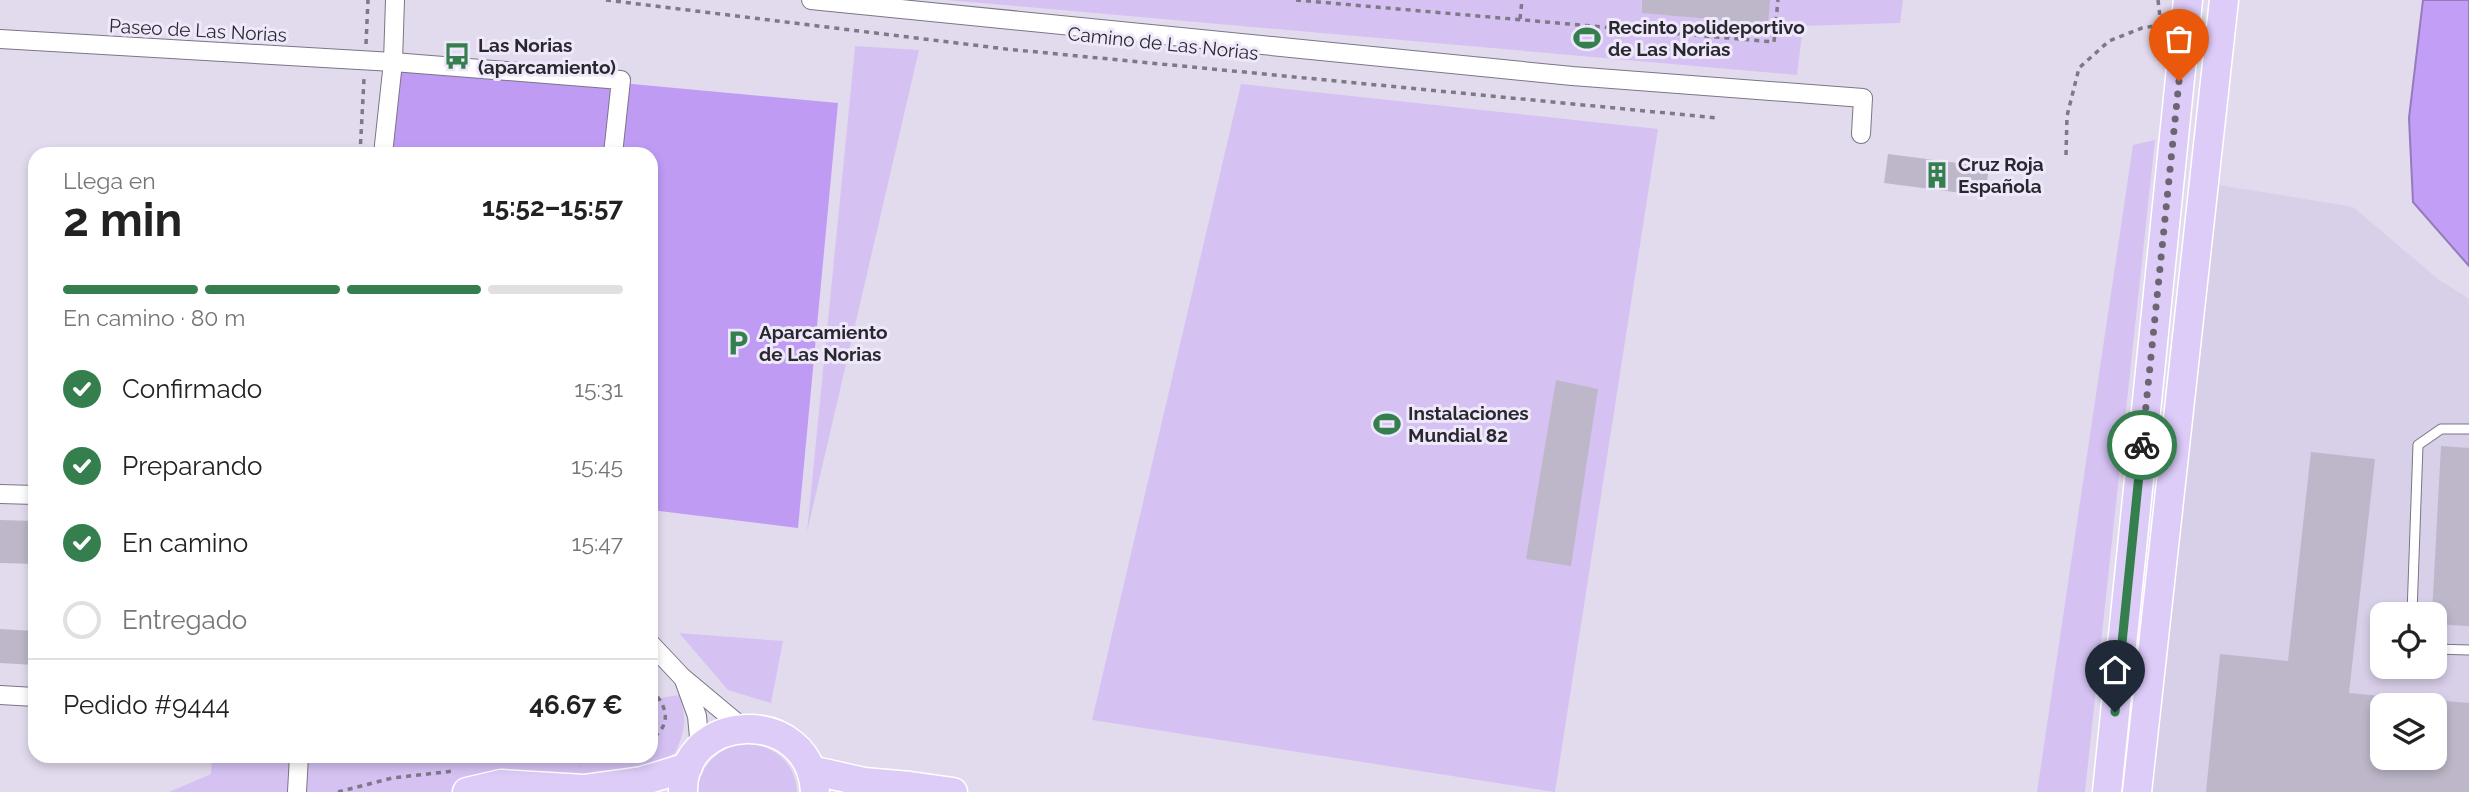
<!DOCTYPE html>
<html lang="es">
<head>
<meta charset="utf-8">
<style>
	:root { --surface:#fff; --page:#f2f2f2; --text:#222; --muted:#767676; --line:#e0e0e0; --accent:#347f4d }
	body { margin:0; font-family:Raleway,sans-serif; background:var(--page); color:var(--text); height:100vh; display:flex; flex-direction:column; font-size:26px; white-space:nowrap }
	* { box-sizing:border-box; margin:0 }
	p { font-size:23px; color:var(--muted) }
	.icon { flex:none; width:38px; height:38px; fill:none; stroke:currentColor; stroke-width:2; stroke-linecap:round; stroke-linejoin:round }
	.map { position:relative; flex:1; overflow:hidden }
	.details { position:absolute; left:28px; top:147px; width:630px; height:616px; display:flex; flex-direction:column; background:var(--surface); border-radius:21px; box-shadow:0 4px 10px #0003 }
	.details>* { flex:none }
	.tools { position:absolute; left:2370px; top:602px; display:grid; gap:14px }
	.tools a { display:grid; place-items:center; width:77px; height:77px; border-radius:14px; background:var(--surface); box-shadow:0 4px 10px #0003; font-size:35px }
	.pin { position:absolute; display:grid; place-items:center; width:60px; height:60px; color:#fff; margin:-72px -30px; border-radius:50% 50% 50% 0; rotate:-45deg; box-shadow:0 0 7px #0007 }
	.pin .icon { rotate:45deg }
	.courier { position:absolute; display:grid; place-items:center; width:70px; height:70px; margin:-35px; border:5px solid #347f4d; border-radius:50%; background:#fff; color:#222; box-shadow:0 2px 9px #0007 }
	.head em { font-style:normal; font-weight:700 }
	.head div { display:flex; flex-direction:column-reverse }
	.head { display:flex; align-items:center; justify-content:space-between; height:119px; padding:0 35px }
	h1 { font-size:46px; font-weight:700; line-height:52px }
	.bar { display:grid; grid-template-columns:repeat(4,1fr); gap:10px 7px; align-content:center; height:84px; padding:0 35px }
	.bar i { height:9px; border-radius:5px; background:var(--line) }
	.bar .on { background:var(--accent) }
	.bar p { grid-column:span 4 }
	.line { display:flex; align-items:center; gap:18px; padding:0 35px; border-top:2px solid var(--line) }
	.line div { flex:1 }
	ol { padding:0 35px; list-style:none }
	li { display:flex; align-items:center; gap:21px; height:77px }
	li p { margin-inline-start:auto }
	li .icon { padding:7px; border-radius:50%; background:var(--accent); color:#fff; stroke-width:4 }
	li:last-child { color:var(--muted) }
	li i { width:38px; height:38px; border:4px solid var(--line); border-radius:50% }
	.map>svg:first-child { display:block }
</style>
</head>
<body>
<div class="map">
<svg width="2469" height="792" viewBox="0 0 2469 792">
	<rect width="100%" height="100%" fill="#e2dbee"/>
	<path fill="#d8cfe8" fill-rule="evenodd" d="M2219,185l134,22 85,72 31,20v493h-318zM2382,614h52v53h-52zM2382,705h52v53h-52z"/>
	<g fill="#d5c2f3">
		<polygon points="947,0 1903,0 1900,23 1803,26 1797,75"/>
		<polygon points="855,46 919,50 807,532 852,78"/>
		<polygon points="1241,84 1658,129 1555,792 1092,720"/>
		<polygon points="2155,140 2085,792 2037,792 2133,145"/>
		<polygon points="679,633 783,641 771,703 728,690"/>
		<path d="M651,689l9,9 19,-3c8,25 7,34 -4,58l-26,12 -28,7 -154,20h-298l42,-18 1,-18h439z"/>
		<path d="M740,743c31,1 55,16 57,49h-99c1,-27 19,-41 42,-49z"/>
	</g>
	<polygon fill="#bf9bf4" points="393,62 838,103 798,528 651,510 651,154 385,154"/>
	<polygon fill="#c29ef7" stroke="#947bbb" stroke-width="2" points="2423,0 2469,0 2469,266 2413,202 2409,118"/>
	<g fill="#bdb7c9">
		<polygon points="1642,0 1770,0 1768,24 1642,13"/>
		<polygon points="1888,154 1989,167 1985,196 1884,183"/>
		<polygon points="1556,380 1598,389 1571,566 1526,559"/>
		<polygon points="2441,446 2469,448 2469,626 2434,624 2434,614 2432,614"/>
		<polygon points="2311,452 2375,459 2349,693 2382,696 2382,758 2434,758 2434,700 2469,703 2469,792 2206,792 2220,654 2288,661"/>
		<polygon points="0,520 35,521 35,564 0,563"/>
		<polygon points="0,629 35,631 35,665 0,663"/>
	</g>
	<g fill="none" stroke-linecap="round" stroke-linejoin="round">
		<defs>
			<g id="lane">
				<polyline points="2412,614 2418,445 2441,429 2469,429"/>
				<polyline points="2434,649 2469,650"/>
			</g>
			<g id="street">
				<polyline points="811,0 1572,76 1863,98 1861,134"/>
				<polyline points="0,39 393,62 621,80 613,154"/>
				<polyline points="383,154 393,62 395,0"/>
				<polyline points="0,494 35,495"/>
				<polyline points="651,644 682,677 743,728"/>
				<polyline points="684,680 697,716 700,748"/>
				<polyline points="0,695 35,697"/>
				<polyline points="297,792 299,756"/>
			</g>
			<g id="primary">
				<polyline points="811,770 864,782 910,786 953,792"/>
				<polyline points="467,792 501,784 584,789 642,781 688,767"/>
				<path d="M683,792c-2,-81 128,-87 132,0"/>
				<polyline points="2107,792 2188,0"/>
				<polyline points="2137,792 2224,0"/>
			</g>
		</defs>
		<use href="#lane" stroke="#7b7586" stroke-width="11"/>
		<use href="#street" stroke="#7b7586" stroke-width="20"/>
		<use href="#primary" stroke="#fff" stroke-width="31"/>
		<g stroke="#7d7985" stroke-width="3.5" stroke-dasharray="5 5" stroke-linecap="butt">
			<polyline points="606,0 1006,49 1718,118"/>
			<polyline points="1296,0 1774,42 1778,0"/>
			<polyline points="2158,0 2160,17"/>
			<polyline points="1520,19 1522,0"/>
			<polyline points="366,44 368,0"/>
			<polyline points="360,154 364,79"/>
			<polyline points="2066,155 2067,116 2079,68 2109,41 2142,28 2161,25"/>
			<path d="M651,689c16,17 22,35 0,50"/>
			<polyline points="580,756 581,766"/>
			<polyline points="545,760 563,756"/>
			<polyline points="338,792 392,778 454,771"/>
		</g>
		<use href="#lane" stroke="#fff" stroke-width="9"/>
		<use href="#street" stroke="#fff" stroke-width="18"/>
		<use href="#primary" stroke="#ddcbf8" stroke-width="28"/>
	</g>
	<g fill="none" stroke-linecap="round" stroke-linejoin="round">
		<polyline stroke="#6a6772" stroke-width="7" stroke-dasharray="0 12.6" points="2142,445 2179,81"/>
		<polyline stroke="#347f4d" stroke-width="9" points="2115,712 2142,445"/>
	</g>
	<defs>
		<symbol id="stadium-bare" viewBox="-9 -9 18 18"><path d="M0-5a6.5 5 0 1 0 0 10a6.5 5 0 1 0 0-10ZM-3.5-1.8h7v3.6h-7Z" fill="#347f4d" stroke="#efe8fb" stroke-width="2.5" paint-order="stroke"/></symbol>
		<symbol id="bus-bare" viewBox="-9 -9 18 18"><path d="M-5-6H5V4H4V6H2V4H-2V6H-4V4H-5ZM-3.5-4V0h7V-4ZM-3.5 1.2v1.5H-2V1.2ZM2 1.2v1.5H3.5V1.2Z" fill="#347f4d" stroke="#efe8fb" stroke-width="2.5" paint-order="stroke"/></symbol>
		<symbol id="building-bare" viewBox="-9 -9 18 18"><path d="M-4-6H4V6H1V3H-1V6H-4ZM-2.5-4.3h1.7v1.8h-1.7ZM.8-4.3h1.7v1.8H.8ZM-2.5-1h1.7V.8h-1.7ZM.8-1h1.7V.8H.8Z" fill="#347f4d" stroke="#efe8fb" stroke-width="2.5" paint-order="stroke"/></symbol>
		<symbol id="parking-bare" viewBox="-9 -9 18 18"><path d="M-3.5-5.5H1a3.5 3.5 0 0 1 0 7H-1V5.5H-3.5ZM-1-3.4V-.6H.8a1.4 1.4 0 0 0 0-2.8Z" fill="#347f4d" stroke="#efe8fb" stroke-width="2.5" paint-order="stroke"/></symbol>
	</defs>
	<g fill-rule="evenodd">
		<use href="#stadium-bare" x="1568" y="19" width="38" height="38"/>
		<use href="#bus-bare" x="438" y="37" width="38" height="38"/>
		<use href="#building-bare" x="1918" y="156" width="38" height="38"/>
		<use href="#parking-bare" x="719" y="324" width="38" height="38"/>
		<use href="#stadium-bare" x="1368" y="405" width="38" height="38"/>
	</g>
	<g text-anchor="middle" stroke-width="6" stroke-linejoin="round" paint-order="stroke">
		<g font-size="19" font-weight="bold" fill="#2a282f" stroke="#efe8fb" text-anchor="start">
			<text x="1608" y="34">Recinto polideportivo<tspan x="1608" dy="22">de Las Norias</tspan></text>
			<text x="478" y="52">Las Norias<tspan x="478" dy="22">(aparcamiento)</tspan></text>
			<text x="1958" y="171">Cruz Roja<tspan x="1958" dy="22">Española</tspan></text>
			<text x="759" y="339">Aparcamiento<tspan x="759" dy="22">de Las Norias</tspan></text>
			<text x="1408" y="420">Instalaciones<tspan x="1408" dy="22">Mundial 82</tspan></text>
		</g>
		<g font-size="19" fill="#2a282f" stroke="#efe8fb">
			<text transform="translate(198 30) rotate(3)" y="7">Paseo de Las Norias</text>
			<text transform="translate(1163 43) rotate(6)" y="7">Camino de Las Norias</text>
		</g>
	</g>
</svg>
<div class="tools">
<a><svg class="icon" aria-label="locate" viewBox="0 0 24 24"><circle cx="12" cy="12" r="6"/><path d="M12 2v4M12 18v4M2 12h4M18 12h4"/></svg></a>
<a><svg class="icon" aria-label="layers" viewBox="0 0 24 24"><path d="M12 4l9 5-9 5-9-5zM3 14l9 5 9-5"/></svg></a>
</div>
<div class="pin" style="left:2179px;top:81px;background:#ea580c"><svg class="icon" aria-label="bag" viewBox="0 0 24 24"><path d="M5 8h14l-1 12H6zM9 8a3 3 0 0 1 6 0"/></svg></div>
<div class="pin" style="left:2115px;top:712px;background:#1f2937"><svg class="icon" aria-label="home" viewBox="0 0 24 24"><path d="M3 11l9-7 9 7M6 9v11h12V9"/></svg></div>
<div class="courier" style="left:2142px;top:445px"><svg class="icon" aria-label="bike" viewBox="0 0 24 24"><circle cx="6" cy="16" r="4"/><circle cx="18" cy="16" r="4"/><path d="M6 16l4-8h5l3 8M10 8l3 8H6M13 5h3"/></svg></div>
<section class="details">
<div class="head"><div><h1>2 min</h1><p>Llega en</p></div><em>15:52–15:57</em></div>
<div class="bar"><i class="on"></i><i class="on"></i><i class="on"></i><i></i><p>En camino · 80 m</p></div>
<ol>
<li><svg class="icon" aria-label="check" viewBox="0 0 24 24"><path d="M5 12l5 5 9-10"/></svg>Confirmado<p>15:31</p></li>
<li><svg class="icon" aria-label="check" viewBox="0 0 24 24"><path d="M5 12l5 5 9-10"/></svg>Preparando<p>15:45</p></li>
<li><svg class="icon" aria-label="check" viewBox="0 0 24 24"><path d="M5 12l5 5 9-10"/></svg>En camino<p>15:47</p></li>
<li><i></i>Entregado</li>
</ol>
<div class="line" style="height:91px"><div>Pedido #9444</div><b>46.67 €</b></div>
</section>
</div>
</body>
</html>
